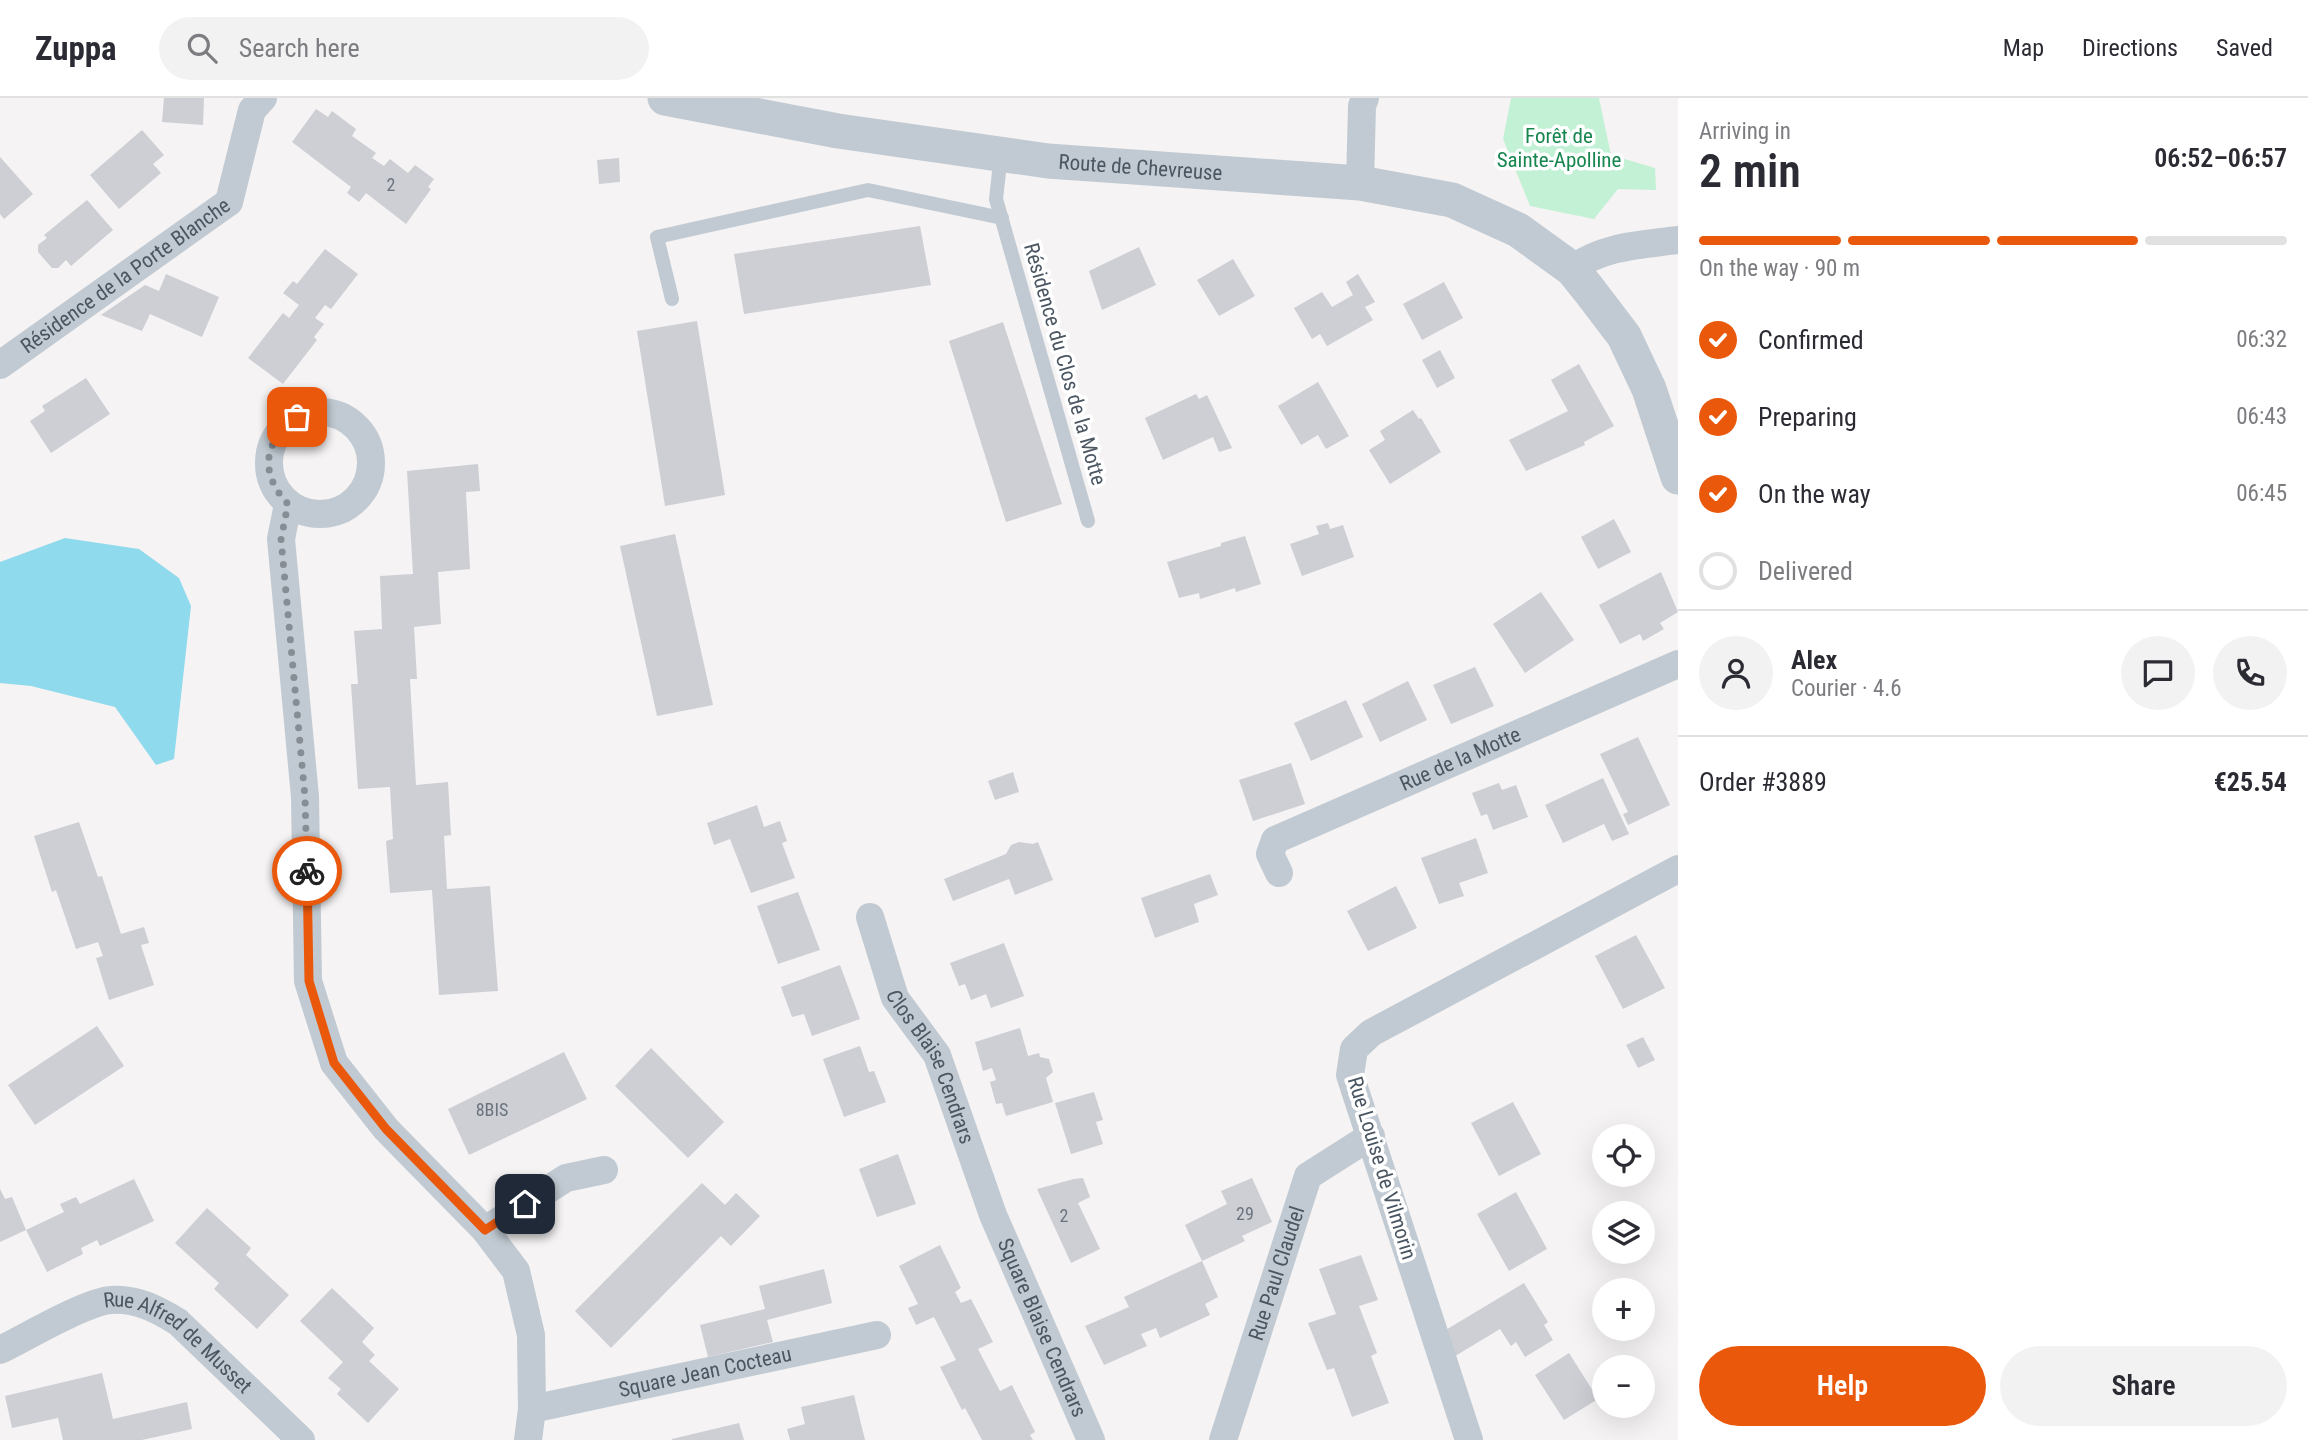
<!DOCTYPE html>
<html lang="en">
<head>
<meta charset="utf-8">
<style>
	:root { --surface:#fff; --page:#f2f2f3; --text:#2b2b33; --muted:#7c7c81; --line:#e1e1e2; --accent:#ea580c }
	body { margin:0; font-family:"Roboto Condensed",sans-serif; background:var(--page); color:var(--text); height:100vh; display:flex; flex-direction:column; font-size:26px; white-space:nowrap }
	* { box-sizing:border-box; margin:0 }
	p { font-size:23px; color:var(--muted) }
	.icon { flex:none; width:38px; height:38px; fill:none; stroke:currentColor; stroke-width:2; stroke-linecap:round; stroke-linejoin:round }
	.map { position:relative; flex:1; overflow:hidden }
	.details { display:flex; flex-direction:column; background:var(--surface); width:630px }
	.details>* { flex:none }
	.buttons { position:absolute; left:1592px; top:1026px; display:grid; gap:14px }
	.buttons a { display:grid; place-items:center; width:63px; height:63px; border-radius:50%; background:var(--surface); box-shadow:0 7px 28px #0002; font-size:35px }
	.pin { position:absolute; display:grid; place-items:center; width:60px; height:60px; color:#fff; margin:-30px; border-radius:14px; box-shadow:0 4px 10px #0006 }
	.courier { position:absolute; display:grid; place-items:center; width:70px; height:70px; margin:-35px; border:5px solid #ea580c; border-radius:50%; background:#fff; color:#222; box-shadow:0 2px 9px #0007 }
	.summary em { font-style:normal; font-weight:600 }
	.summary div { display:flex; flex-direction:column-reverse }
	.summary { display:flex; align-items:center; justify-content:space-between; height:119px; padding:0 21px }
	h1 { font-size:46px; font-weight:600; line-height:52px }
	.bar { display:grid; grid-template-columns:repeat(4,1fr); gap:10px 7px; align-content:center; height:84px; padding:0 21px }
	.bar i { height:9px; border-radius:5px; background:var(--line) }
	.bar .current { background:var(--accent) }
	.bar p { grid-column:span 4 }
	.line { display:flex; align-items:center; gap:18px; padding:0 21px; border-top:2px solid var(--line) }
	.line div { flex:1 }
	.round { display:grid; place-items:center; flex:none; width:74px; height:74px; border-radius:37px; background:var(--page) }
	ol { padding:0 21px; list-style:none }
	li { display:flex; align-items:center; gap:21px; height:77px }
	li p { margin-inline-start:auto }
	li .icon { padding:7px; border-radius:50%; background:var(--accent); color:#fff; stroke-width:4 }
	li:last-child { color:var(--muted) }
	li i { width:38px; height:38px; border:4px solid var(--line); border-radius:50% }
	.action { display:flex; gap:14px; margin-top:auto; padding:14px 21px }
	.action a { flex:1; height:80px; border-radius:42px; background:var(--accent); color:#fff; font-size:28px; font-weight:600; line-height:80px; text-align:center }
	.action a+a { background:var(--page); color:var(--text) }
	header { display:flex; align-items:center; gap:42px; box-sizing:border-box; height:98px; padding:0 35px; background:var(--surface); border-bottom:2px solid var(--line) }
	header strong { font-size:33px }
	nav { display:flex; gap:38px; margin-inline-start:auto; font-size:24px }
	.search { width:490px; height:63px; background:var(--page); display:flex; align-items:center; gap:18px; box-sizing:border-box; padding:0 24px; border-radius:38px; color:var(--muted); font-size:26px }
	main { display:flex; flex:1; min-height:0 }
	.map>svg:first-child { display:block }
</style>
</head>
<body>
<header>
<strong>Zuppa</strong>
<div class="search"><svg class="icon" aria-label="search" viewBox="0 0 24 24"><circle cx="10" cy="10" r="6"/><path d="M15 15l6 6"/></svg>Search here</div>
<nav><a>Map</a><a>Directions</a><a>Saved</a></nav>
</header>
<main>
<div class="map">
<svg width="1678" height="1342" viewBox="0 0 1678 1342">
	<rect width="100%" height="100%" fill="#f5f3f3"/>
	<polygon fill="#c3f1d5" points="1511,0 1599,0 1611,57 1655,70 1656,92 1618,91 1594,121 1530,108 1503,41"/>
	<polygon fill="#90daee" points="65,440 139,451 179,480 191,508 174,661 156,667 115,609 31,588 0,585 0,464"/>
	<g fill="#cdcfd5">
		<polygon points="164,0 204,0 203,27 162,24"/>
		<polygon points="316,11 328,19 332,13 356,31 352,38 376,55 372,60 384,68 390,61 408,75 415,67 434,81 428,89 431,91 406,126 366,95 359,104 347,95 351,89 292,44"/>
		<polygon points="142,32 164,57 153,66 161,75 119,111 90,77"/>
		<polygon points="0,59 33,96 4,121 0,116"/>
		<polygon points="619,60 620,84 599,86 597,62"/>
		<polygon points="87,102 113,132 71,168 66,162 58,170 52,170 38,154 38,147 47,140 44,137"/>
		<polygon points="920,128 931,187 744,216 734,156"/>
		<polygon points="1139,149 1156,187 1102,212 1089,173"/>
		<polygon points="325,151 358,176 331,211 325,207 315,220 324,226 314,239 317,242 283,286 248,260 283,215 289,220 299,207 283,195 293,183 297,186"/>
		<polygon points="1233,161 1255,198 1219,218 1197,182"/>
		<polygon points="166,176 219,199 202,239 150,216 142,233 101,217 145,187 159,193"/>
		<polygon points="1358,176 1375,204 1365,209 1373,222 1327,248 1320,236 1312,241 1294,210 1322,194 1332,209 1353,197 1346,184"/>
		<polygon points="1444,184 1463,220 1422,242 1403,206"/>
		<polygon points="697,223 725,397 665,408 637,233"/>
		<polygon points="1003,224 1062,406 1006,424 949,243"/>
		<polygon points="1440,252 1455,280 1437,290 1422,262"/>
		<polygon points="1579,266 1614,328 1584,344 1585,347 1526,373 1509,342 1568,313 1551,282"/>
		<polygon points="86,280 110,316 51,355 30,323 45,313 42,308"/>
		<polygon points="1318,284 1349,338 1326,351 1318,337 1301,347 1278,308"/>
		<polygon points="1196,296 1199,301 1207,297 1232,350 1219,354 1213,339 1163,362 1145,320"/>
		<polygon points="1413,312 1419,321 1421,320 1441,354 1390,386 1369,352 1385,342 1380,333"/>
		<polygon points="478,366 480,393 466,394 470,471 438,474 441,526 414,529 417,581 410,581 416,687 448,684 451,737 444,738 447,791 490,788 498,893 439,897 432,792 390,795 386,743 393,741 390,689 358,691 351,586 358,586 354,533 382,531 380,478 413,476 407,373"/>
		<polygon points="1614,421 1631,454 1598,471 1581,439"/>
		<polygon points="1328,425 1330,431 1343,427 1354,459 1302,478 1290,446 1319,436 1316,428"/>
		<polygon points="675,436 713,607 657,618 620,448"/>
		<polygon points="1245,438 1261,486 1236,494 1235,490 1200,501 1199,495 1179,500 1167,464 1221,448 1221,445"/>
		<polygon points="1661,474 1678,514 1660,525 1664,531 1643,543 1640,536 1620,546 1599,507"/>
		<polygon points="1541,494 1574,542 1525,575 1493,526"/>
		<polygon points="1475,569 1494,608 1451,626 1433,587"/>
		<polygon points="1408,583 1427,622 1380,644 1362,606"/>
		<polygon points="1346,602 1363,639 1311,663 1294,625"/>
		<polygon points="1638,639 1670,707 1628,727 1623,716 1628,714 1600,656"/>
		<polygon points="1291,665 1305,706 1253,723 1239,682"/>
		<polygon points="1013,674 1019,694 995,702 988,683"/>
		<polygon points="1603,680 1629,736 1612,743 1604,726 1563,745 1545,707"/>
		<polygon points="1499,685 1502,692 1516,687 1528,719 1493,732 1487,716 1481,718 1472,695"/>
		<polygon points="757,707 764,729 780,723 787,743 782,745 795,780 751,795 730,741 714,747 707,725"/>
		<polygon points="79,724 98,779 102,778 121,836 144,829 149,845 141,847 154,887 109,902 96,860 103,858 98,844 76,851 56,792 52,794 34,738"/>
		<polygon points="1476,740 1488,775 1459,785 1464,798 1439,806 1421,760"/>
		<polygon points="1019,744 1033,746 1038,744 1053,782 1015,797 1009,781 953,803 944,781 1006,756 1011,747"/>
		<polygon points="1210,776 1218,797 1194,806 1199,824 1155,840 1141,800"/>
		<polygon points="1396,788 1417,830 1368,853 1347,813"/>
		<polygon points="798,794 820,852 778,866 757,808"/>
		<polygon points="1636,837 1665,890 1623,911 1595,858"/>
		<polygon points="1004,845 1024,898 991,910 986,896 971,902 965,886 959,888 950,865"/>
		<polygon points="840,867 860,921 812,938 804,916 792,919 781,889"/>
		<polygon points="97,928 124,968 35,1027 8,987"/>
		<polygon points="1020,930 1028,958 1039,955 1040,959 1049,961 1053,974 1046,980 1053,1004 1006,1018 1002,1005 996,1006 990,984 996,982 992,970 983,973 975,944"/>
		<polygon points="1643,939 1655,962 1638,970 1626,947"/>
		<polygon points="860,948 869,974 874,973 886,1004 844,1019 823,961"/>
		<polygon points="651,950 724,1024 688,1060 615,988"/>
		<polygon points="564,954 587,1001 469,1057 448,1011"/>
		<polygon points="1094,994 1103,1022 1096,1024 1103,1046 1071,1056 1055,1005"/>
		<polygon points="1513,1004 1541,1056 1499,1078 1471,1025"/>
		<polygon points="898,1056 916,1106 877,1119 859,1071"/>
		<polygon points="1083,1080 1090,1099 1078,1105 1100,1151 1071,1165 1037,1091 1074,1081"/>
		<polygon points="1252,1080 1272,1124 1242,1138 1245,1143 1202,1163 1185,1127 1227,1106 1221,1093"/>
		<polygon points="134,1081 154,1123 100,1148 97,1142 81,1150 83,1156 47,1174 26,1132 0,1144 0,1091 5,1101 12,1099 26,1132 64,1114 60,1106 76,1099 80,1106"/>
		<polygon points="702,1085 725,1107 736,1095 760,1118 731,1148 721,1138 611,1250 575,1213"/>
		<polygon points="1516,1094 1547,1151 1509,1173 1477,1116"/>
		<polygon points="207,1110 251,1150 246,1157 289,1197 257,1231 214,1191 219,1185 175,1145"/>
		<polygon points="940,1147 961,1190 955,1194 961,1205 971,1201 993,1244 978,1251 1000,1293 1012,1287 1035,1334 1030,1337 1033,1342 982,1342 965,1310 962,1312 940,1269 956,1262 934,1219 916,1227 908,1210 918,1206 899,1168"/>
		<polygon points="1361,1157 1378,1202 1359,1208 1377,1255 1371,1258 1389,1305 1352,1319 1334,1270 1327,1272 1308,1225 1336,1216 1319,1171"/>
		<polygon points="1202,1163 1218,1199 1205,1206 1210,1217 1160,1240 1156,1230 1141,1236 1147,1248 1104,1267 1085,1228 1129,1209 1124,1199"/>
		<polygon points="824,1171 832,1205 767,1222 773,1244 708,1259 700,1227 765,1211 759,1188"/>
		<polygon points="1524,1185 1548,1224 1544,1227 1553,1242 1525,1259 1516,1244 1511,1248 1500,1231 1452,1260 1444,1233"/>
		<polygon points="332,1190 374,1230 362,1244 375,1257 369,1263 399,1291 368,1325 337,1296 341,1291 328,1280 343,1264 300,1223"/>
		<polygon points="1569,1255 1598,1301 1564,1322 1535,1277"/>
		<polygon points="102,1275 113,1321 187,1304 192,1331 142,1342 63,1342 58,1320 12,1330 5,1298"/>
		<polygon points="854,1297 865,1342 790,1342 787,1331 805,1326 801,1309"/>
		<polygon points="739,1325 744,1342 672,1342 672,1341"/>
	</g>
	<g fill="none" stroke-linecap="round" stroke-linejoin="round">
		<g stroke="#c1cad2" stroke-width="14">
			<polyline points="1001,56 996,101 1088,423"/>
			<polyline points="672,201 657,139 868,92 1002,120"/>
		</g>
		<g stroke="#c1cad2" stroke-width="28">
			<polyline points="1360,85 1362,8 1365,0"/>
			<path d="M1572,171c31,-23 68,-24 106,-29"/>
			<path id="s1" d="M0,267l229,-163 23,-92 11,-12"/>
			<circle cx="320" cy="365" r="51"/>
			<polyline points="288,406 281,441 305,699 308,883 334,965 386,1031 485,1132 516,1173 531,1237 532,1311 528,1342"/>
			<path id="s2" d="M1279,775l-9,-19 5,-14 403,-176"/>
			<path id="s3" d="M870,819l25,81 42,57 56,160 98,225"/>
			<polyline points="485,1132 566,1080 604,1072"/>
			<path id="s4" d="M0,1252c25,-12 85,-48 111,-50 25,-2 46,9 67,22l123,118"/>
			<path id="s5" d="M532,1311l345,-74"/>
			<path id="s6" d="M1223,1342l85,-264 63,-40"/>
			<polyline points="1469,1342 1350,977 1354,951 1371,935 1678,771"/>
		</g>
		<path stroke="#c1cad2" stroke-width="35" id="s7" d="M665,0l173,33 210,30 312,22 92,17 66,30 54,39 17,21 35,46 25,53 29,88"/>
	</g>
	<g fill="none" stroke-linecap="round" stroke-linejoin="round">
		<path stroke="#868d94" stroke-width="7" stroke-dasharray="0 12.6" d="M297,319c-34,25 -38,56 -9,87l-7,35 24,258 2,74"/>
		<polyline stroke="#ea580c" stroke-width="9" points="307,773 309,883 334,965 386,1031 485,1132 525,1106"/>
	</g>
	<g text-anchor="middle" stroke-width="7" stroke-linejoin="round" paint-order="stroke">
		<g font-size="18" fill="#6b747e">
			<text x="391" y="93">2</text>
			<text x="492" y="1018">8BIS</text>
			<text x="1245" y="1122">29</text>
			<text x="1064" y="1124">2</text>
		</g>
		<g font-size="21" fill="#17864f" stroke="#fff">
			<text x="1559" y="45">Forêt de<tspan x="1559" dy="24">Sainte-Apolline</tspan></text>
		</g>
		<g font-size="21" fill="#4a5661" stroke="#fff">
			<text dy="7" stroke="none"><textPath href="#s7" startOffset="481">Route de Chevreuse</textPath></text>
			<text dy="7" stroke="none"><textPath href="#s1" startOffset="154">Résidence de la Porte Blanche</textPath></text>
			<text transform="translate(1065 266) rotate(74)" y="7">Résidence du Clos de la Motte</text>
			<text dy="7" stroke="none"><textPath href="#s2" startOffset="238">Rue de la Motte</textPath></text>
			<text dy="7" stroke="none"><textPath href="#s3" startOffset="163">Clos Blaise Cendrars</textPath></text>
			<text transform="translate(1382 1070) rotate(73)" y="7">Rue Louise de Vilmorin</text>
			<text dy="7" stroke="none"><textPath href="#s6" startOffset="175">Rue Paul Claudel</textPath></text>
			<text dy="7" stroke="none"><textPath href="#s3" startOffset="448">Square Blaise Cendrars</textPath></text>
			<text dy="7" stroke="none"><textPath href="#s4" startOffset="203">Rue Alfred de Musset</textPath></text>
			<text dy="7" stroke="none"><textPath href="#s5" startOffset="177">Square Jean Cocteau</textPath></text>
		</g>
	</g>
</svg>
<div class="buttons">
<a><svg class="icon" aria-label="locate" viewBox="0 0 24 24"><circle cx="12" cy="12" r="6"/><path d="M12 2v4M12 18v4M2 12h4M18 12h4"/></svg></a>
<a><svg class="icon" aria-label="layers" viewBox="0 0 24 24"><path d="M12 4l9 5-9 5-9-5zM3 14l9 5 9-5"/></svg></a>
<a>+</a>
<a>−</a>
</div>
<div class="pin" style="left:297px;top:319px;background:#ea580c"><svg class="icon" aria-label="bag" viewBox="0 0 24 24"><path d="M5 8h14l-1 12H6zM9 8a3 3 0 0 1 6 0"/></svg></div>
<div class="pin" style="left:525px;top:1106px;background:#1f2937"><svg class="icon" aria-label="home" viewBox="0 0 24 24"><path d="M3 11l9-7 9 7M6 9v11h12V9"/></svg></div>
<div class="courier" style="left:307px;top:773px"><svg class="icon" aria-label="bike" viewBox="0 0 24 24"><circle cx="6" cy="16" r="4"/><circle cx="18" cy="16" r="4"/><path d="M6 16l4-8h5l3 8M10 8l3 8H6M13 5h3"/></svg></div>
</div>
<section class="details">
<div class="summary"><div><h1>2 min</h1><p>Arriving in</p></div><em>06:52–06:57</em></div>
<div class="bar"><i class="current"></i><i class="current"></i><i class="current"></i><i></i><p>On the way · 90 m</p></div>
<ol>
<li><svg class="icon" aria-label="check" viewBox="0 0 24 24"><path d="M5 12l5 5 9-10"/></svg>Confirmed<p>06:32</p></li>
<li><svg class="icon" aria-label="check" viewBox="0 0 24 24"><path d="M5 12l5 5 9-10"/></svg>Preparing<p>06:43</p></li>
<li><svg class="icon" aria-label="check" viewBox="0 0 24 24"><path d="M5 12l5 5 9-10"/></svg>On the way<p>06:45</p></li>
<li><i></i>Delivered</li>
</ol>
<div class="line" style="height:126px"><a class="round"><svg class="icon" aria-label="person" viewBox="0 0 24 24"><circle cx="12" cy="8" r="4"/><path d="M4 21q1-7 8-7t8 7"/></svg></a><div><b>Alex</b><p>Courier · 4.6</p></div><a class="round"><svg class="icon" aria-label="chat" viewBox="0 0 24 24"><path d="M4 5h16v11H9l-5 4z"/></svg></a><a class="round"><svg class="icon" aria-label="phone" viewBox="0 0 24 24"><path d="M5 4h4l2 5-3 2q2 4 5 5l2-3 5 2v4C11 20 4 13 5 4z"/></svg></a></div>
<div class="line" style="height:91px"><div>Order #3889</div><b>€25.54</b></div>
<div class="action"><a>Help</a><a>Share</a></div>
</section>
</main>
</body>
</html>
